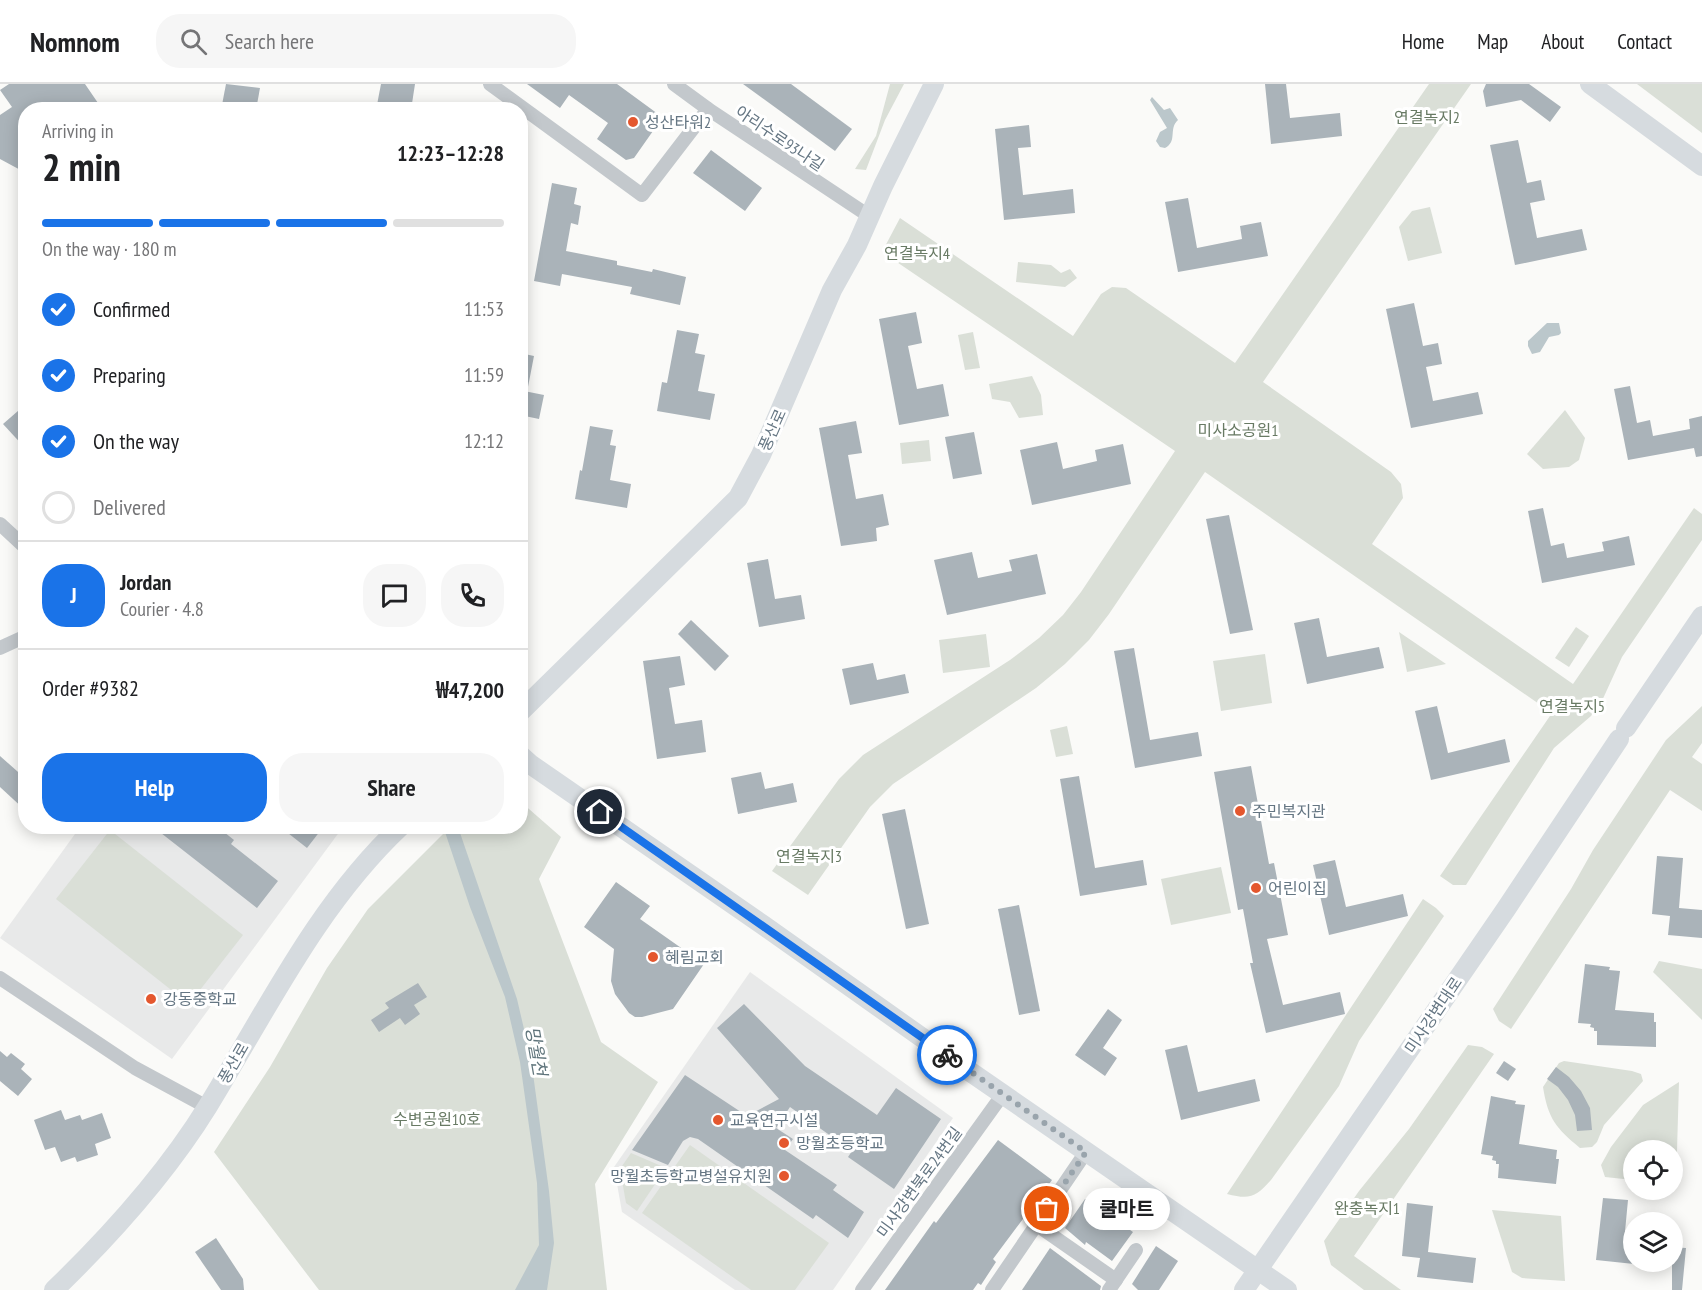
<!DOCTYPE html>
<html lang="en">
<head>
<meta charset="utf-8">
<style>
	:root { --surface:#fff; --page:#f6f6f6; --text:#202124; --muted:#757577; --line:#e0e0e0; --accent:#1a73e8 }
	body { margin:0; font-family:"PT Sans Narrow","Noto Sans KR",sans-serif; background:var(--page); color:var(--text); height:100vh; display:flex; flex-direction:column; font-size:22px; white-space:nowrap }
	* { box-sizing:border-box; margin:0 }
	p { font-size:20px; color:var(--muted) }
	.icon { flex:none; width:33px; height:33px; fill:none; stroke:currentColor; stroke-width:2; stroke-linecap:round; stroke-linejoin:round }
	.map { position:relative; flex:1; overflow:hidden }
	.details { position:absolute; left:18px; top:18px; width:510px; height:732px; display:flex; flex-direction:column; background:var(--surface); border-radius:24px; box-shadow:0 3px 15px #0003 }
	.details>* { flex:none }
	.tools { position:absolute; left:1623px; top:1056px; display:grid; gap:12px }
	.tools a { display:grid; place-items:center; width:60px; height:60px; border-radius:50%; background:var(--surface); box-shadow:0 3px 15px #0003; font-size:30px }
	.pin { position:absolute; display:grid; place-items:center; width:51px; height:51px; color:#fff; margin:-26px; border:3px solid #fff; border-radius:50%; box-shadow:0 2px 6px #0007 }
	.courier { position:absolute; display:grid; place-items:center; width:60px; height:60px; margin:-30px; border:4px solid #1a73e8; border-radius:50%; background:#fff; color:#222; box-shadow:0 2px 8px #0007 }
	.bubble { position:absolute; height:42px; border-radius:21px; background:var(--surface); box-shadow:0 3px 15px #0003; font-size:20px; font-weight:700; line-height:42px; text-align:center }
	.head em { font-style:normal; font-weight:700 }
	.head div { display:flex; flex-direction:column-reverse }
	.head { display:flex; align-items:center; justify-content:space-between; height:102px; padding:0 24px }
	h1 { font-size:39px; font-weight:700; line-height:45px }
	.bar { display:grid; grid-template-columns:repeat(4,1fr); gap:9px 6px; align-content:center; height:72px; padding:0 24px }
	.bar i { height:8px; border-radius:4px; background:var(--line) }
	.bar .selected { background:var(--accent) }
	.bar p { grid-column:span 4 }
	.line { display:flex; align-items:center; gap:15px; padding:0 24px; border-top:2px solid var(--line) }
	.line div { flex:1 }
	.round { display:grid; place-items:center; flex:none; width:63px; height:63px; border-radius:24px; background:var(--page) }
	ol { padding:0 24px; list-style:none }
	li { display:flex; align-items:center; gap:18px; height:66px }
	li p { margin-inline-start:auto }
	li .icon { padding:6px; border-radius:50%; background:var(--accent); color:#fff; stroke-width:4 }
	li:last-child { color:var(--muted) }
	li i { width:33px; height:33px; border:3px solid var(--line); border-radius:50% }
	.action { display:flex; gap:12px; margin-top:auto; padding:12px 24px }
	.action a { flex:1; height:69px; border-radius:24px; background:var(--accent); color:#fff; font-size:24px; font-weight:700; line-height:69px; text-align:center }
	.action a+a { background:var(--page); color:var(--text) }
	header { display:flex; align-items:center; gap:36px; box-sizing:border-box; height:84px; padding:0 30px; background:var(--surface); border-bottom:2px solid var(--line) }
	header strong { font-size:28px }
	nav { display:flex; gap:33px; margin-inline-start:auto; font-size:21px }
	.search { width:420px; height:54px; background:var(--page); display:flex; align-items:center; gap:15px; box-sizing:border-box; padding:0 21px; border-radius:24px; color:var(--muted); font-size:22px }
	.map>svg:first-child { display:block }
</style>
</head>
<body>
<header>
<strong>Nomnom</strong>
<div class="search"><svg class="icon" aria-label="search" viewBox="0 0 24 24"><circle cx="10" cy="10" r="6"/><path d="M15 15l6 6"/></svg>Search here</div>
<nav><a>Home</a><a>Map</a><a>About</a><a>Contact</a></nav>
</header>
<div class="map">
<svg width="1702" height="1206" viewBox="0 0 1702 1206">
	<rect width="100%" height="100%" fill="#fafaf8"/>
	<g fill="#e8e9e9">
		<polygon points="80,743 343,743 172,975 0,854"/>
		<polygon points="750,888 953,1034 833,1206 735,1206 622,1128 614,1083"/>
	</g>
	<g fill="#dadfd7">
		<polygon points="890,0 904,0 885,36 866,86 855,85 876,52"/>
		<polygon points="1429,0 1471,0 1263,298 1391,388 1401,400 1403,414 1372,460 1573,600 1694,424 1702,430 1702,456 1622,573 1601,619 1591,632 1554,664 1466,801 1453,801 1440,792 1552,629 1205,388 1109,530 1089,556 1065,580 1036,604 893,700 870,723 808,811 772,787 839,695 863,671 1010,576 1039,554 1063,531 1081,508 1175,367 882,168 900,134 1073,252 1101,210 1112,203 1126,204 1235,279"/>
		<polygon points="1637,0 1702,0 1702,49"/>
		<polygon points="1430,123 1442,169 1408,177 1399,143 1412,127"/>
		<polygon points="1018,178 1051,181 1061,189 1070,185 1077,194 1065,203 1016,198"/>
		<polygon points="973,248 980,284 965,286 958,251"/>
		<polygon points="1032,292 1041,311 1043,331 1019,334 1010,318 992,315 989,300"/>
		<polygon points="1565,326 1585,354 1579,376 1569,383 1543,385 1527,370"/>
		<polygon points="929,356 931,377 902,380 900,359"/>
		<polygon points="1576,543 1589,552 1569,583 1555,574"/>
		<polygon points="1399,548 1446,580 1407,588"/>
		<polygon points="986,550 990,583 943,589 939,556"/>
		<polygon points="1265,570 1272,619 1221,627 1213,577"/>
		<polygon points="1702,622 1702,659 1692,673 1702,680 1702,727 1670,706 1511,945 1499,937 1493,925 1571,805 1593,766 1666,656"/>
		<polygon points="1067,642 1073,670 1056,673 1050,646"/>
		<polygon points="521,718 561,753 539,795 601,958 658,998 595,1100 607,1206 319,1206 214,1068 270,983 327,884 368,825 450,743 520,742"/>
		<polygon points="110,746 243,851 189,920 56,815"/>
		<polygon points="1221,783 1231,829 1171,841 1161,795"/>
		<path d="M1423,815l13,9 8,8 -85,125 -20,45 -68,94c-15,17 -21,20 -44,14z"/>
		<polygon points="1659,877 1702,885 1702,936 1653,888"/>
		<polygon points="1468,961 1482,963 1494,970 1354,1172 1401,1206 1364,1206 1331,1181 1324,1157 1359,1107 1409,1045"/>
		<path d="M1564,977l68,10 9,3 2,7 -39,44 -7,17 -5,5 -12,1c-24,-20 -32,-29 -37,-61l16,-24z"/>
		<polygon points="1679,998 1676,1101 1673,1100 1672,1066 1634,1066 1633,1096 1605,1093 1601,1081 1611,1063 1643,1021"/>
		<polygon points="690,1061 829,1159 795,1206 751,1206 642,1129"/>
		<polygon points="631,1069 666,1084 637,1127 626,1119 620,1085"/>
		<polygon points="1492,1126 1561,1132 1565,1197 1522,1194 1512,1188"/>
	</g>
	<g fill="#bbc7cb">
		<path d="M1152,13l12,13 6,-2 8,12c-10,9 0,21 -13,28l-5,-1 -4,-6 4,-9 7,-4 -17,-28z"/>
		<polygon points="1547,239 1559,239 1561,249 1559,251 1549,253 1540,268 1532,270 1528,262 1528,257"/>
		<polygon points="450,743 458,743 517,915 531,975 549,1107 554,1159 547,1206 515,1206 539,1161 537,1099 520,978 505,913 470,823 445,748"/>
	</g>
	<g fill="#aab3b9">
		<polygon points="9,0 85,0 98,19 88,26 26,26 26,45 21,49 26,55 26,89 0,75 0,31 12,23 0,6"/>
		<polygon points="226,0 260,4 256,26 221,26"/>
		<polygon points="381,0 415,0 411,26 376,26"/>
		<polygon points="527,0 617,0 658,30 660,37 634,74 626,76 597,55 608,39 569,11 560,24"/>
		<polygon points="743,0 791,0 852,45 835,67"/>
		<polygon points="1265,0 1286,0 1290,34 1340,29 1342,52 1271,60"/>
		<polygon points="1486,0 1529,0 1561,23 1550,38 1521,16 1486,23 1483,7"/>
		<polygon points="1029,41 1031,63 1018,64 1023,111 1073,105 1075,129 1004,136 995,45"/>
		<polygon points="1518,56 1527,99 1541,96 1545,116 1530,119 1537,154 1582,145 1587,166 1515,181 1490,61"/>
		<polygon points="711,66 762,104 745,127 693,89"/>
		<polygon points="552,99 577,104 574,120 581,122 578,141 571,139 566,167 617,177 617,181 652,188 653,185 686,193 680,221 630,210 632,203 562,190 560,202 534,197"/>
		<polygon points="1188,114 1197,164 1242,155 1240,142 1261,138 1268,172 1178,188 1165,118"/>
		<polygon points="1414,219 1423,262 1438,259 1442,280 1426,283 1433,317 1478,308 1483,330 1411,344 1386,225"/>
		<polygon points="916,228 922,259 908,262 917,305 943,300 949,332 899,341 879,235"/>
		<polygon points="677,246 699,250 695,269 705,271 698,307 715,310 710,336 657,327 662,298 667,299"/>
		<polygon points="520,269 534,272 527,308 524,307 544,311 539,335 520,331"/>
		<polygon points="1630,302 1637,339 1650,336 1653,352 1690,345 1689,335 1702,332 1702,372 1696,373 1694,364 1628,376 1614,305"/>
		<polygon points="26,320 26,365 3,340"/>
		<polygon points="856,337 862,369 848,371 856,415 883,410 889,441 876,444 877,457 841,462 819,344"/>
		<polygon points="590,342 613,346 610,361 616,362 610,396 631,400 627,424 575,415 580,386 582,387"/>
		<polygon points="974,348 982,390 953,395 945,353"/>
		<polygon points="1057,358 1063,385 1097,377 1095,366 1123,360 1131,400 1032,421 1020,366"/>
		<polygon points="1543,424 1551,462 1564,459 1567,474 1604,467 1602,458 1629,452 1635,481 1542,499 1528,427"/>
		<polygon points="1229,431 1253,546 1230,550 1206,435"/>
		<polygon points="972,468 978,494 1012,487 1009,476 1037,470 1046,510 947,531 934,476"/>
		<polygon points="768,475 775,515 801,511 805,535 759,543 747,479"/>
		<polygon points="1319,534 1327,573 1379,563 1384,584 1307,600 1294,539"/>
		<polygon points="691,536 729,572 715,587 678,550"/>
		<polygon points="1134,564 1150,656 1198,648 1202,672 1135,684 1114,567"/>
		<polygon points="680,572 685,601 669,604 675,640 702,636 706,668 657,675 643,577"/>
		<polygon points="873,579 877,596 905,590 909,609 850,621 842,585"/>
		<polygon points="1437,622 1448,669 1505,655 1510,678 1431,696 1415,627"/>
		<polygon points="0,672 26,695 26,727 0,703"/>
		<polygon points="1251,682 1269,780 1274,779 1288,851 1267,855 1283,921 1340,908 1345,930 1266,949 1250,879 1253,879 1243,825 1238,826 1214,688"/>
		<polygon points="761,688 765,705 793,699 797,718 738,730 731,694"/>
		<polygon points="1079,692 1095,784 1143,776 1147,801 1080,812 1060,695"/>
		<polygon points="905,725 929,840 906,845 882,730"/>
		<polygon points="152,742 228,742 224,748 234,756 231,760 278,797 257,824"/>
		<polygon points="279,742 324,742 307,764"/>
		<polygon points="1657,772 1683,774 1679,824 1702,826 1702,854 1668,851 1670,832 1652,830"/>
		<polygon points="1335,776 1346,823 1403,810 1408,832 1329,851 1313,781"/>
		<polygon points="616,798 650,822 640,835 704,880 673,925 642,933 635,933 629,929 615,910 611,897 614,865 584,843"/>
		<polygon points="1019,821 1040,927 1019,931 998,825"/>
		<polygon points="1585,880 1610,883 1609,886 1620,887 1615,926 1654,929 1654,938 1656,938 1656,963 1597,961 1597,947 1594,947 1594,944 1590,943 1591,940 1578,939"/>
		<polygon points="418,899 427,913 414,921 420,930 405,941 400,934 379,948 371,936 389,924 385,919"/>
		<polygon points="744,920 805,982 877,1031 896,1004 941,1035 894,1105 848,1073 852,1067 790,1023 776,1044 793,1055 785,1066 837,1101 833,1106 864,1128 848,1154 816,1131 813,1135 698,1055 690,1053 683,1057 668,1081 632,1066 685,991 747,1032 779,1015 717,944"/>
		<polygon points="1108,925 1122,936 1103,964 1117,974 1105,992 1075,971"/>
		<polygon points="1187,961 1198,1008 1255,995 1260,1017 1181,1036 1165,966"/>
		<polygon points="0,967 7,973 11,969 25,980 21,985 32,995 18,1012 0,997"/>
		<polygon points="1504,977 1516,985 1508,997 1496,989"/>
		<polygon points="1556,983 1569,993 1581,1007 1590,1024 1592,1046 1577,1047 1575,1031 1568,1016 1558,1003 1547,995"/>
		<polygon points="1491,1012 1516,1017 1515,1020 1525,1021 1519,1060 1557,1066 1556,1075 1559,1075 1556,1100 1498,1094 1499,1080 1496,1080 1496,1077 1492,1076 1493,1072 1481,1070"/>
		<polygon points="61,1026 65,1036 80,1031 82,1036 102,1029 111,1054 95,1060 98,1071 77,1078 75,1073 61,1078 55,1063 45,1066 34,1036"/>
		<polygon points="998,1056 1052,1096 993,1175 996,1178 981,1201 978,1199 973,1206 885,1206 934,1137 936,1139"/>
		<polygon points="1603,1114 1628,1116 1624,1158 1634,1159 1634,1180 1596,1176"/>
		<polygon points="1085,1115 1133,1148 1112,1177 1086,1158 1085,1161 1065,1144"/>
		<polygon points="1407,1119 1433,1122 1428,1168 1476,1174 1473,1199 1417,1193 1420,1174 1402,1172"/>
		<polygon points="216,1154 243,1195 244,1206 221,1206 195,1168"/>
		<polygon points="1156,1162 1178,1177 1159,1206 1138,1206 1132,1200"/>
		<polygon points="1672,1163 1686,1164 1682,1206 1672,1206"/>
		<polygon points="1050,1164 1101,1202 1100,1206 1022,1206"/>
	</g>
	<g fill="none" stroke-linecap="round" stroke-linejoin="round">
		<g stroke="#c3c8cc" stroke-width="14">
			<polyline points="490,0 642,111 708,25"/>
			<polyline points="674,0 708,25 869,132"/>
			<polyline points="0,440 26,464"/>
			<polyline points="0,564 26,552"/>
			<polyline points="0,894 135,984 207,1023"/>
			<polyline points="1037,1141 1116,1196"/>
			<polyline points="862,1206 1003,1010"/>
			<polyline points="992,1206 1086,1068"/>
			<polyline points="1109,1206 1136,1166"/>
		</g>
		<g stroke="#d6dbdf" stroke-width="20">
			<polyline points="1590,0 1702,82"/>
			<polyline points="520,628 738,414 761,371 832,206 857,161 883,102 934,0"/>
			<polyline points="1626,644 1702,532"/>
			<polyline points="520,671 530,680 763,841 972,989 1287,1206"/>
			<path d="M54,1206c57,-55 112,-116 154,-184 59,-96 109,-201 193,-280"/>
			<polyline points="1244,1206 1506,825 1619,655"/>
		</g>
	</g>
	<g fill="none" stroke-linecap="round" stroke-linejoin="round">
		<polyline stroke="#99a4ac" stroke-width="6" stroke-dasharray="0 10.8" points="947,971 1086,1068 1047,1125"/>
		<polyline stroke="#1a73e8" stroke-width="8" points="600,728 947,971"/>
	</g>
	<g fill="#e4572e" stroke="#fff" stroke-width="2">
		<circle cx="633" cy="38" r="6"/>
		<circle cx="1240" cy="727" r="6"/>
		<circle cx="1256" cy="804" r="6"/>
		<circle cx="653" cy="873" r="6"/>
		<circle cx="151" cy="915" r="6"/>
		<circle cx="718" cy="1036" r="6"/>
		<circle cx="784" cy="1059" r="6"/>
		<circle cx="784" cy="1092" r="6"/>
	</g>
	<g text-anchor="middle" stroke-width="6" stroke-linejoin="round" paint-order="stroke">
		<g font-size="16" fill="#687a64" stroke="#fff">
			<text x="1427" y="39">연결녹지2</text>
			<text x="917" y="175">연결녹지4</text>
			<text x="1238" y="352">미사소공원1</text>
			<text x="1572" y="628">연결녹지5</text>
			<text x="809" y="778">연결녹지3</text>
			<text x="437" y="1041">수변공원10호</text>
			<text x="1367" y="1130">완충녹지1</text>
		</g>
		<g font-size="16" fill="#657683" stroke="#fff" text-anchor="start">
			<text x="645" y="44">성산타워2</text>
			<text x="1252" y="733">주민복지관</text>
			<text x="1268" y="810">어린이집</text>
			<text x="665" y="879">혜림교회</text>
			<text x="163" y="921">강동중학교</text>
			<text x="730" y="1042">교육연구시설</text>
			<text x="796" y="1065">망월초등학교</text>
			<text x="772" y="1098" text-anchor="end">망월초등학교병설유치원</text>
		</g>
		<g font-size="16" fill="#657683" stroke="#fff">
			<text transform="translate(780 54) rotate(34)" y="6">아리수로93나길</text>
			<text transform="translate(772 346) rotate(-66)" y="6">풍산로</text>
			<text transform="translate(1433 931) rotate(-56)" y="6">미사강변대로</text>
			<text transform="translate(233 979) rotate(-60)" y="6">풍산로</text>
			<text transform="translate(919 1098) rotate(-54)" y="6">미사강변북로24번길</text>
		</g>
		<g font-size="18" font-style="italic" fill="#60757c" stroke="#fff">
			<text transform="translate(536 967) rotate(80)" y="6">망월천</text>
		</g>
	</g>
</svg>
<div class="tools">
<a><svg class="icon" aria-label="locate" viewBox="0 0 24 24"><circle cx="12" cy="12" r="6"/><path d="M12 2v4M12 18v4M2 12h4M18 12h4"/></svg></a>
<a><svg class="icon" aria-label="layers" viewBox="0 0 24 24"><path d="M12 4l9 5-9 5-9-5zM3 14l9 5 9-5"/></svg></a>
</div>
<div class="pin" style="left:1047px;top:1125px;background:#ea580c"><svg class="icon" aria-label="bag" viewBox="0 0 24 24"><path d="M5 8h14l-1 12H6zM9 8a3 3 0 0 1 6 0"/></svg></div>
<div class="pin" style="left:600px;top:728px;background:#1f2937"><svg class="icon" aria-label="home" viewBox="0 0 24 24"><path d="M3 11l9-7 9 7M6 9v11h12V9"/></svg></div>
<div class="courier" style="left:947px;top:971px"><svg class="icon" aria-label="bike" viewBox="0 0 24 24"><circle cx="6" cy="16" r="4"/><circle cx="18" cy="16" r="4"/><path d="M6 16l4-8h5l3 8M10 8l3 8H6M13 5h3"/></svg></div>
<div class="bubble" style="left:1083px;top:1104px;width:87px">쿨마트</div>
<section class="details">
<div class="head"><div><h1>2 min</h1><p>Arriving in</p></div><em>12:23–12:28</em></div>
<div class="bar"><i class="selected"></i><i class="selected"></i><i class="selected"></i><i></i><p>On the way · 180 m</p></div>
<ol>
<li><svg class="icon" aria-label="check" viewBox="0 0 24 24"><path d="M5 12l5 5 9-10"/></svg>Confirmed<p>11:53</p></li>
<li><svg class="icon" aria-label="check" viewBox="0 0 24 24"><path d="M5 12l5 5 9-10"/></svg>Preparing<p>11:59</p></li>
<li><svg class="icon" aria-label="check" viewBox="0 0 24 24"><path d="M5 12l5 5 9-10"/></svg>On the way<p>12:12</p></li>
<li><i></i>Delivered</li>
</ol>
<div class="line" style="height:108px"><b class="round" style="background:var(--accent);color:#fff">J</b><div><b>Jordan</b><p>Courier · 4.8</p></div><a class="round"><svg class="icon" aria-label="chat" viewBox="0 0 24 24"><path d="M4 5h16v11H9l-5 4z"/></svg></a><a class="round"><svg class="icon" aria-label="phone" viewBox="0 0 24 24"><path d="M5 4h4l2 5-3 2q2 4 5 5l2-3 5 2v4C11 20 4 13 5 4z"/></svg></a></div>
<div class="line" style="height:78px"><div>Order #9382</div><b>₩47,200</b></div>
<div class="action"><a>Help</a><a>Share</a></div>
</section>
</div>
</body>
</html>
